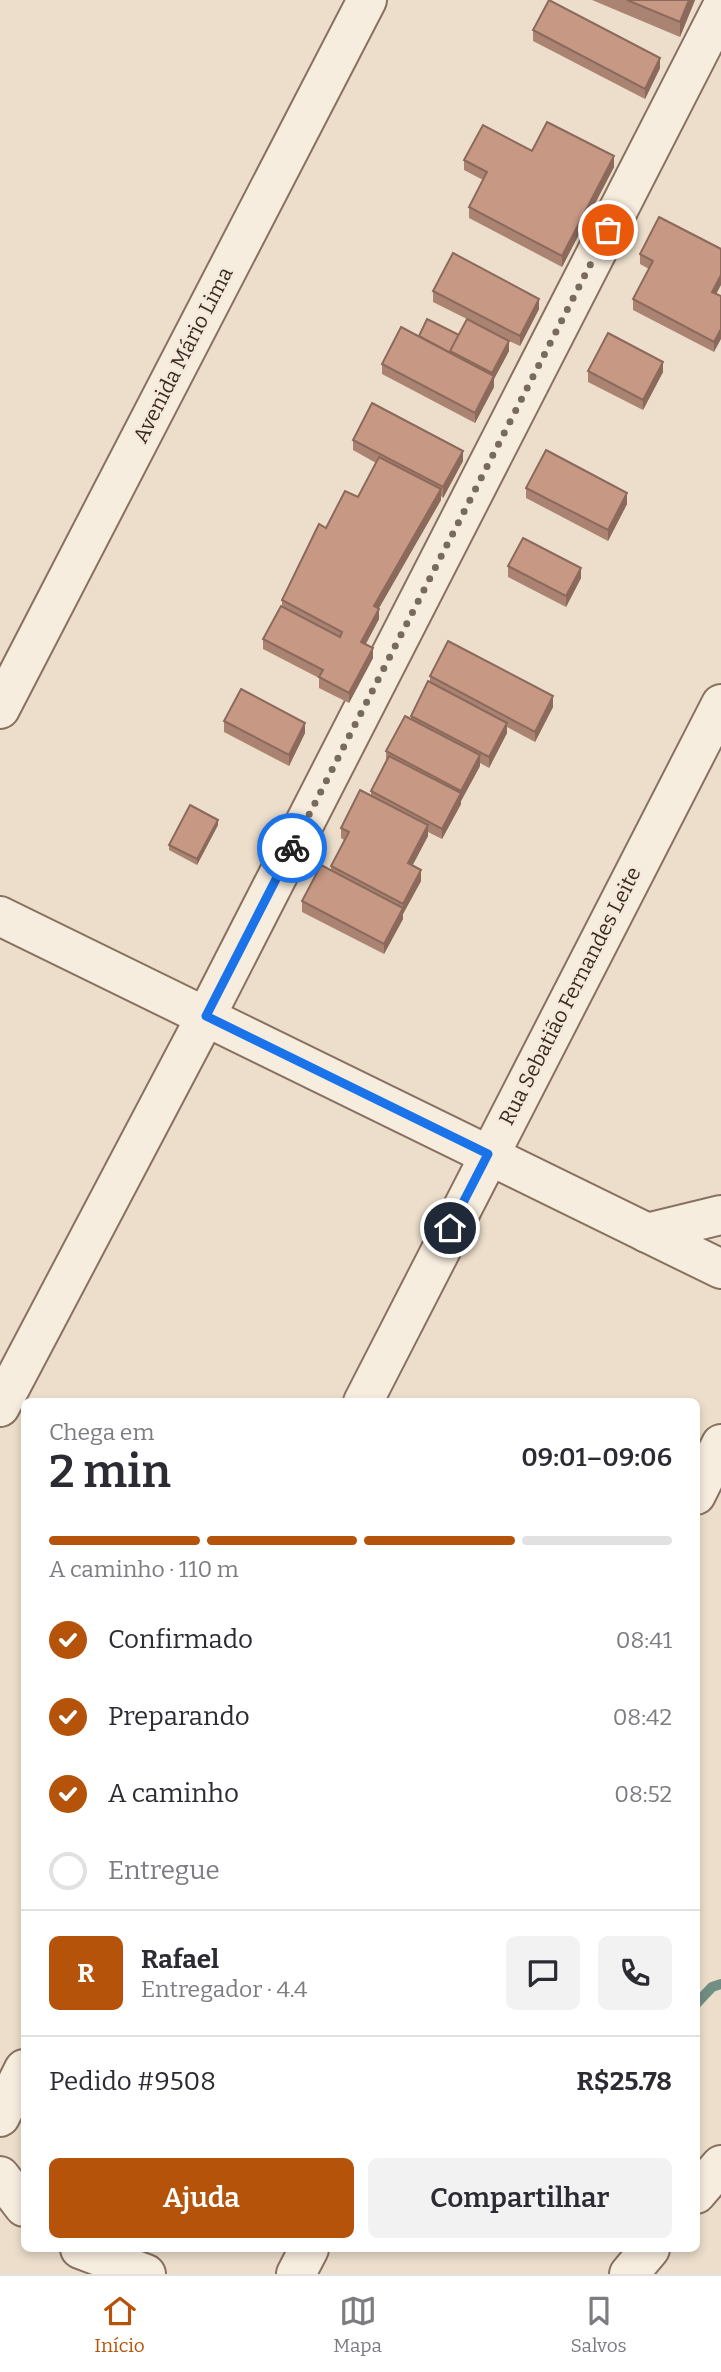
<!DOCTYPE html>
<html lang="pt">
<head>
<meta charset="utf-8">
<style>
	:root { --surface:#fff; --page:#f2f2f3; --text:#2b2b33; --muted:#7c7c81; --line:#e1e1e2; --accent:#b45309 }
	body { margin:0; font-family:Bitter,serif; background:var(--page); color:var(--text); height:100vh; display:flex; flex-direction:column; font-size:26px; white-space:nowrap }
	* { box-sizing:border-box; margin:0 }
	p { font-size:23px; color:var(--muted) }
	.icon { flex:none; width:38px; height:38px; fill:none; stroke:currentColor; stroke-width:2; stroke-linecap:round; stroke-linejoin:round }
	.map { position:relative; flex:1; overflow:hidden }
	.drawer { position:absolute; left:21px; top:1398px; width:679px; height:854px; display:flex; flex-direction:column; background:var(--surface); border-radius:10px; box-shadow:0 4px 10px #0003 }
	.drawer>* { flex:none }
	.pin { position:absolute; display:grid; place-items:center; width:60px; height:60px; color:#fff; margin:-30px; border:4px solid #fff; border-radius:50%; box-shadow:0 2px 7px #0007 }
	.courier { position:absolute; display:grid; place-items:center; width:70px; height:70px; margin:-35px; border:5px solid #1a73e8; border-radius:50%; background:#fff; color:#222; box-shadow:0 2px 9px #0007 }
	.head em { font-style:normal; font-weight:600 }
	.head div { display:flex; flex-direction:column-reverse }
	.head { display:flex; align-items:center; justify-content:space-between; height:119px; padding:0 28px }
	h1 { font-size:46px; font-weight:600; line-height:52px }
	.bar { display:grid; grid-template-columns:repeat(4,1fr); gap:10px 7px; align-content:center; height:84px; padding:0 28px }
	.bar i { height:9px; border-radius:5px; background:var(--line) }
	.bar .on { background:var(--accent) }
	.bar p { grid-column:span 4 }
	.line { display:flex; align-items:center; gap:18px; padding:0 28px; border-top:2px solid var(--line) }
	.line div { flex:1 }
	.round { display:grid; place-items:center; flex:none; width:74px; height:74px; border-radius:10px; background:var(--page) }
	ol { padding:0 28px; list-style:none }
	li { display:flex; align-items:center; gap:21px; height:77px }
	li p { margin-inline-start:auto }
	li .icon { padding:7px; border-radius:50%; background:var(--accent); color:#fff; stroke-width:4 }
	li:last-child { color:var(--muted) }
	li i { width:38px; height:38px; border:4px solid var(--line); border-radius:50% }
	.cta { display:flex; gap:14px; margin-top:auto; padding:14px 28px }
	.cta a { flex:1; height:80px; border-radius:10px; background:var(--accent); color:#fff; font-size:28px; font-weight:600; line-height:80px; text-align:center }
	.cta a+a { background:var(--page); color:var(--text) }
	.dock { display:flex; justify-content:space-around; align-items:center; height:98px; border-top:2px solid var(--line); background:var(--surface); font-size:19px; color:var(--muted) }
	.dock a { display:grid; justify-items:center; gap:4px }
	.dock .on { color:var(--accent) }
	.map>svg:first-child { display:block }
</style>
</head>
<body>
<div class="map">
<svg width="721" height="2274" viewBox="0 0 721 2274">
	<rect width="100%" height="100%" fill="#ecdecb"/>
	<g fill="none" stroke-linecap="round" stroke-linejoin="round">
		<polyline stroke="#728f84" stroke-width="10" points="696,2004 712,1987 721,1984"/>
		<defs>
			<g id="minor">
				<polyline points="0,709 367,0"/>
				<polyline points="0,916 721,1269"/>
				<polyline points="647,1233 721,1215"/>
				<polyline points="363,1402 721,704"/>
				<polyline points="0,1407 206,1016 721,9"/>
				<polyline points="696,1495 721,1444"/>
				<polyline points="0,2117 24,2069"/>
				<polyline points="0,2176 24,2207"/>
				<polyline points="696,2194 721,2165"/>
				<polyline points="80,2249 146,2274"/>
				<polyline points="296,2274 309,2249"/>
				<polyline points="629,2274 650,2249"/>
			</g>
		</defs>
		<use href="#minor" stroke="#887160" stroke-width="42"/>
		<use href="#minor" stroke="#f7edde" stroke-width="38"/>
	</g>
	<g fill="#ab8372">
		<polygon points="592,0 695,0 680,37"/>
		<polygon points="533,30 660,68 645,99 533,41"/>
		<polygon points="532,151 614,167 562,267 469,218 469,207 483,180 464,170 464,160"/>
		<polygon points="640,254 716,294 714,352 633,310 633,299 649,269 640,264"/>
		<polygon points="433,291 539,309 520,346 509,341 509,351 494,379 494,387 475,423 382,374 382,364 418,336 459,335 467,319 433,302"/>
		<polygon points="588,371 663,372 643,410 588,382"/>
		<polygon points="353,440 463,461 443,498 441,496 441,500 378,609 379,619 366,644 373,658 349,703 319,688 319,678 263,649 263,639 282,606 282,600 358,497 376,463 353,450"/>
		<polygon points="526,488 627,504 608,541 526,498"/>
		<polygon points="508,566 581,578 566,607 508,577"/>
		<polygon points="430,676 553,707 535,742 507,727 507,733 489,768 480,763 480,766 461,801 461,804 442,839 428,832 428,836 412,866 421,881 403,914 403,919 384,954 302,912 302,901 331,870 331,866 344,840 341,838 341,828 371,796 371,791 386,761 386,751 411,719 411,716 430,682"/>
		<polygon points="224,721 305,733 289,766 224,732"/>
		<polygon points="218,825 197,865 169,850 169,845"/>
	</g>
	<g fill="#8b6a5c">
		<polygon points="689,0 695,0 680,37 680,22"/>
		<polygon points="660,58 660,68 645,99 645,89"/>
		<polygon points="614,156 614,167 562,267 562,256"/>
		<polygon points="721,275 721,285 712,302 712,292"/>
		<polygon points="539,299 539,309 520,346 520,336"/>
		<polygon points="721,329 721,339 714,352 714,342"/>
		<polygon points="509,341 509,351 494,379 494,387 475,423 475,413 492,381 492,373"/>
		<polygon points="663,362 663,372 643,410 643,400"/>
		<polygon points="463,451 463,461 443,498 443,487"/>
		<polygon points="441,489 441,500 374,617 374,606"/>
		<polygon points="627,493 627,504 608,541 608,530"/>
		<polygon points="581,568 581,578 566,607 566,596"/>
		<polygon points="379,609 379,619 361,652 361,642"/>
		<polygon points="373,648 373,658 349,703 349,693"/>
		<polygon points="553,696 553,707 535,742 535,732"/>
		<polygon points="305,723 305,733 289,766 289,755"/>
		<polygon points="507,723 507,733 489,768 489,757"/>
		<polygon points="480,755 480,766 461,801 461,791"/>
		<polygon points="461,793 461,804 442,839 442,829"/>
		<polygon points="218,820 218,825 197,865 197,859"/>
		<polygon points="428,825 428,836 408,874 408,863"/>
		<polygon points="421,870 421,881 403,914 403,904"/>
		<polygon points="403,908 403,919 384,954 384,944"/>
	</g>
	<g fill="#c79884" stroke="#8b6a5c" stroke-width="2">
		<polygon points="549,0 660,58 645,89 533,30"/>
		<polygon points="627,0 689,0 680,22"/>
		<polygon points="547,122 614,156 562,256 469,207 487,172 464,160 483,125 532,151"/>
		<polygon points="659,217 721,249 721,275 712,292 721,296 721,329 714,342 633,299 653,261 640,254"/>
		<polygon points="453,253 539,299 520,336 433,291"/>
		<polygon points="427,319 459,335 450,353 419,336"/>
		<polygon points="467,319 509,341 492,373 450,351"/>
		<polygon points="401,327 494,376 475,413 382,364"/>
		<polygon points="608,333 663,362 643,400 588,371"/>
		<polygon points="372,403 463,451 443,487 353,440"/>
		<polygon points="546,450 627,493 608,530 526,488"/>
		<polygon points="379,457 441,489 374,606 379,609 361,642 373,648 349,693 319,677 323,670 263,639 281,606 340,637 342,632 282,600 319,524 326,528 345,491 358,497"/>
		<polygon points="523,538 581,568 566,596 508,566"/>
		<polygon points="448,641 553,696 535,732 430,676"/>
		<polygon points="428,681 507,723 489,757 411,716"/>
		<polygon points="241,689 305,723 289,755 224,721"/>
		<polygon points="405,716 480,755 461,791 386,751"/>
		<polygon points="389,756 461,793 442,829 371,791"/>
		<polygon points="360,790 428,825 408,863 421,870 403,904 331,866 349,832 341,828"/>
		<polygon points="190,805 218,820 197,859 169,845"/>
		<polygon points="321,865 403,908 384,944 302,901"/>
	</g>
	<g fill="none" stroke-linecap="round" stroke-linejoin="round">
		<polyline stroke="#786a5d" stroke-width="7" stroke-dasharray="0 12.6" points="292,848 608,230"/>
		<polyline stroke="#1a73e8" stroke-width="9" points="292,848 206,1016 488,1154 450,1228"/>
	</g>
	<g text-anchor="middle" stroke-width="5" stroke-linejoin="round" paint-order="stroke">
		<g font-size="21" fill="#3a2b22" stroke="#f4e9da">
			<text transform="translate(183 355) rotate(-63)" y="7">Avenida Mário Lima</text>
			<text transform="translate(570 996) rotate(-63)" y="7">Rua Sebatião Fernandes Leite</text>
		</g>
	</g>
</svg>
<div class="pin" style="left:608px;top:230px;background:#ea580c"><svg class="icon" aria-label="bag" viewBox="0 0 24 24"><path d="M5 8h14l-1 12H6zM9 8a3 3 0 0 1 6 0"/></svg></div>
<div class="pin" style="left:450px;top:1228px;background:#1f2937"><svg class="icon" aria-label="home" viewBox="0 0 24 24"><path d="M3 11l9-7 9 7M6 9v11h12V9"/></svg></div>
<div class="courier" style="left:292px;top:848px"><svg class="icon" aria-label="bike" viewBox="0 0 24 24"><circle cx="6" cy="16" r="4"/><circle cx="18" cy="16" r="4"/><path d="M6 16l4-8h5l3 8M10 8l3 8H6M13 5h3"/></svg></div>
<section class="drawer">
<div class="head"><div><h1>2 min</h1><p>Chega em</p></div><em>09:01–09:06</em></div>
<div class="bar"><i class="on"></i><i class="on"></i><i class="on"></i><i></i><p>A caminho · 110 m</p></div>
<ol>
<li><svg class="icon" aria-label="check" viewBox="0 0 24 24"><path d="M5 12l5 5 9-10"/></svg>Confirmado<p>08:41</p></li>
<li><svg class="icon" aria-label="check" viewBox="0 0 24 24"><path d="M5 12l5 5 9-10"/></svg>Preparando<p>08:42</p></li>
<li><svg class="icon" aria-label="check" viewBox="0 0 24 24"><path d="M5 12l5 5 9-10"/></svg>A caminho<p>08:52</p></li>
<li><i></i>Entregue</li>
</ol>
<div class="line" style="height:126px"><b class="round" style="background:var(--accent);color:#fff">R</b><div><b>Rafael</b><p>Entregador · 4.4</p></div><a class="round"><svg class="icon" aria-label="chat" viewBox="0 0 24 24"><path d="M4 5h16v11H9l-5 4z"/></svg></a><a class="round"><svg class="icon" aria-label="phone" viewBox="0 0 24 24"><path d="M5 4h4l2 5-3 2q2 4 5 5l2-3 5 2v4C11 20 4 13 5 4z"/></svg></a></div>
<div class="line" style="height:91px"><div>Pedido #9508</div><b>R$25.78</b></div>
<div class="cta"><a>Ajuda</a><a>Compartilhar</a></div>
</section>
</div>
<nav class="dock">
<a class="on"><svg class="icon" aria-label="home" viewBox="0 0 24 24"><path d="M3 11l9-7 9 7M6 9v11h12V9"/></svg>Início</a>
<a><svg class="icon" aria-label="map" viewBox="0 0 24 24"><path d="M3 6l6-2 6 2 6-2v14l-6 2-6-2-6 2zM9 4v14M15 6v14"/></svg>Mapa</a>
<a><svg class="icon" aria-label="saved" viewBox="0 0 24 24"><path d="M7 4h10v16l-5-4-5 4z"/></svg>Salvos</a>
</nav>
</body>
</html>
